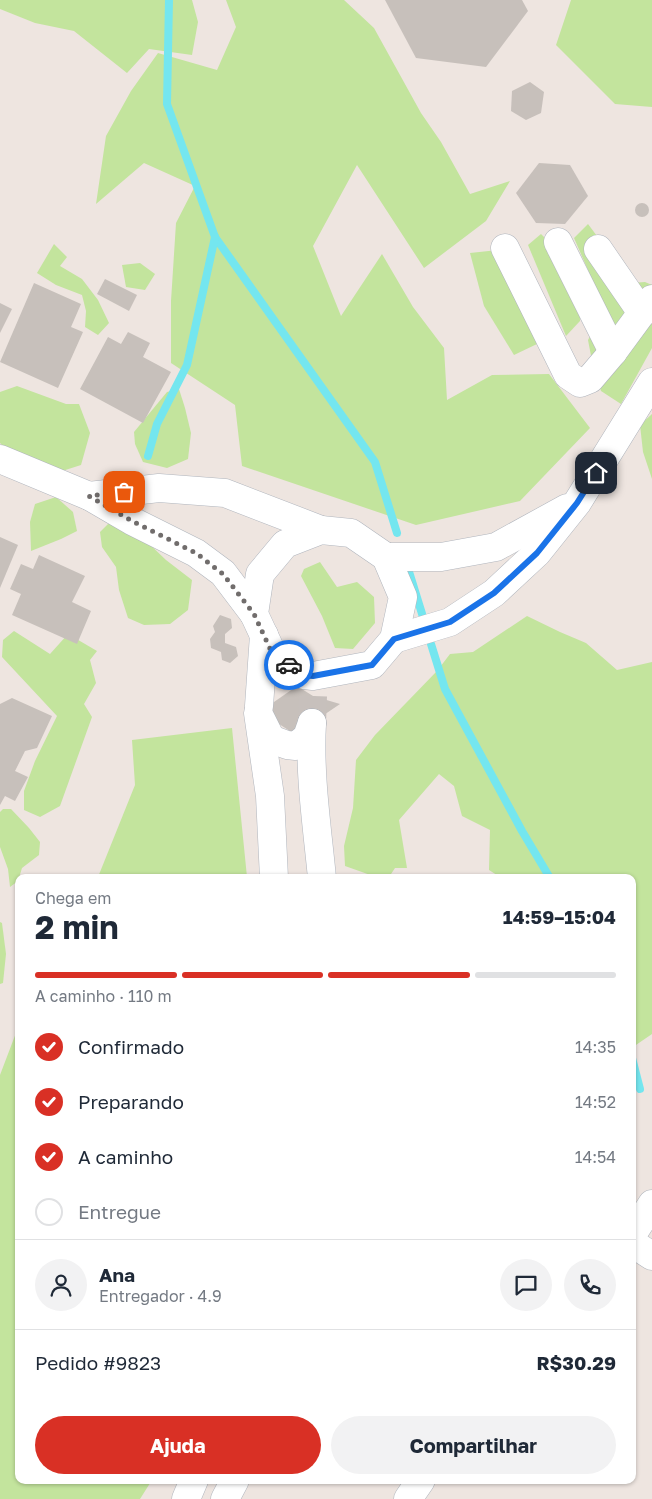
<!DOCTYPE html>
<html lang="pt">
<head>
<meta charset="utf-8">
<style>
	:root { --surface:#fff; --page:#f2f2f3; --text:#1f2937; --muted:#747a83; --line:#e0e1e3; --accent:#d93025 }
	body { margin:0; font-family:"Golos Text",sans-serif; background:var(--page); color:var(--text); height:100vh; display:flex; flex-direction:column; font-size:19px; white-space:nowrap }
	* { box-sizing:border-box; margin:0 }
	p { font-size:16px; color:var(--muted) }
	.icon { flex:none; width:28px; height:28px; fill:none; stroke:currentColor; stroke-width:2; stroke-linecap:round; stroke-linejoin:round }
	.map { position:relative; flex:1; overflow:hidden }
	.drawer { position:absolute; left:15px; top:874px; width:621px; height:610px; display:flex; flex-direction:column; background:var(--surface); border-radius:10px; box-shadow:0 1px 4px #0004 }
	.drawer>* { flex:none }
	.pin { position:absolute; display:grid; place-items:center; width:42px; height:42px; color:#fff; margin:-21px; border-radius:10px; box-shadow:0 2px 8px #0006 }
	.courier { position:absolute; display:grid; place-items:center; width:50px; height:50px; margin:-25px; border:4px solid #1a73e8; border-radius:50%; background:#fff; color:#222; box-shadow:0 1px 6px #0007 }
	.overview em { font-style:normal; font-weight:700 }
	.overview div { display:flex; flex-direction:column-reverse }
	.overview { display:flex; align-items:center; justify-content:space-between; height:85px; padding:0 20px }
	h1 { font-size:32px; font-weight:700; line-height:38px }
	.bar { display:grid; grid-template-columns:repeat(4,1fr); gap:8px 5px; align-content:center; height:60px; padding:0 20px }
	.bar i { height:6px; border-radius:4px; background:var(--line) }
	.bar .on { background:var(--accent) }
	.bar p { grid-column:span 4 }
	.line { display:flex; align-items:center; gap:12px; padding:0 20px; border-top:1px solid var(--line) }
	.line div { flex:1 }
	.round { display:grid; place-items:center; flex:none; width:52px; height:52px; border-radius:26px; background:var(--page) }
	ol { padding:0 20px; list-style:none }
	li { display:flex; align-items:center; gap:15px; height:55px }
	li p { margin-inline-start:auto }
	li .icon { padding:5px; border-radius:50%; background:var(--accent); color:#fff; stroke-width:4 }
	li:last-child { color:var(--muted) }
	li i { width:28px; height:28px; border:2px solid var(--line); border-radius:50% }
	.primary-button { display:flex; gap:10px; margin-top:auto; padding:10px 20px }
	.primary-button a { flex:1; height:58px; border-radius:30px; background:var(--accent); color:#fff; font-size:20px; font-weight:700; line-height:58px; text-align:center }
	.primary-button a+a { background:var(--page); color:var(--text) }
	.map>svg:first-child { display:block }
</style>
</head>
<body>
<div class="map">
<svg width="652" height="1499" viewBox="0 0 652 1499">
	<rect width="100%" height="100%" fill="#eee5e0"/>
	<g fill="#c3e49d">
		<polygon points="0,0 192,0 198,22 192,55 149,49 127,73 74,31 35,23 0,9"/>
		<polygon points="226,0 344,0 374,28 421,113 441,142 470,194 510,181 486,221 424,268 357,165 313,246 341,316 382,254 413,307 444,348 447,400 492,375 549,374 590,428 520,501 416,525 242,466 235,405 171,363 171,301 176,223 195,186 144,163 96,204 106,136 131,91 158,53 217,70 236,27"/>
		<polygon points="571,0 652,0 652,107 615,104 556,45"/>
		<polygon points="588,224 632,283 645,282 652,285 652,348 621,404 601,391 592,361 588,340 605,309 574,238"/>
		<polygon points="541,234 556,249 579,285 580,321 566,336 528,245"/>
		<polygon points="54,244 67,257 60,266 82,279 98,300 109,323 98,335 85,327 86,311 82,295 56,285 37,273"/>
		<polygon points="498,250 537,344 514,355 484,306 470,253"/>
		<polygon points="140,263 155,274 145,290 126,287 122,265"/>
		<polygon points="17,386 66,404 79,404 90,433 81,465 56,473 5,448 0,443 0,392"/>
		<polygon points="179,389 185,408 191,433 188,459 167,468 143,462 135,444 134,432 167,392"/>
		<polygon points="652,414 652,479 643,452 640,425"/>
		<polygon points="56,497 73,512 77,531 61,539 31,551 30,522 35,504"/>
		<polygon points="110,522 145,540 166,560 192,580 188,610 170,624 144,625 128,618 119,590 116,567 102,547 100,532"/>
		<polygon points="320,562 337,587 357,582 374,597 375,623 353,649 335,648 322,616 301,576 304,569"/>
		<polygon points="527,616 560,632 586,643 617,670 652,662 652,1034 633,1047 632,878 500,877 489,870 490,830 462,816 454,786 439,774 399,820 407,868 395,868 389,877 376,877 345,866 344,846 353,808 356,760 375,735 437,671 450,654 473,652"/>
		<polygon points="14,631 50,654 68,634 97,651 90,660 96,683 84,704 92,717 60,806 40,817 24,810 24,791 35,761 57,716 2,657 3,640"/>
		<polygon points="232,728 247,877 98,877 135,785 132,740"/>
		<polygon points="3,809 11,809 29,828 40,842 39,855 22,868 18,881 10,887 8,869 0,847 0,812"/>
		<polygon points="0,922 2,923 6,954 3,983 0,984"/>
		<polygon points="19,1025 19,1480 152,1480 140,1499 0,1499 0,1075"/>
	</g>
	<g fill="none" stroke-linecap="round" stroke-linejoin="round">
		<g stroke="#74e6ef" stroke-width="8">
			<polyline points="169,0 167,104 215,237 375,462 397,533"/>
			<polyline points="148,456 157,424 187,365 215,237"/>
			<polyline points="406,562 423,617"/>
			<polyline points="431,644 445,689 522,831 550,878"/>
			<polyline points="632,1058 640,1089"/>
		</g>
	</g>
	<g fill="#c7c0bb">
		<polygon points="385,0 522,0 528,11 486,67 416,58"/>
		<polygon points="530,82 544,92 541,113 526,120 511,111 512,91"/>
		<polygon points="539,163 570,165 588,196 565,224 536,223 516,193"/>
		<circle cx="642" cy="210" r="7"/>
		<polygon points="105,279 137,295 129,311 97,294"/>
		<polygon points="34,283 81,304 71,327 83,332 58,388 0,362"/>
		<polygon points="0,303 12,309 0,333"/>
		<polygon points="128,332 150,343 143,357 171,372 143,423 80,389 108,337 121,344"/>
		<polygon points="0,537 18,545 0,588"/>
		<polygon points="39,555 85,576 72,602 91,611 77,644 12,615 21,594 10,589 21,564 33,569"/>
		<polygon points="220,615 231,619 232,628 225,634 225,643 236,647 238,656 230,663 222,660 221,652 211,648 210,639 215,632 213,626"/>
		<polygon points="297,686 313,696 340,704 312,723 296,735 276,722 259,706 274,702"/>
		<polygon points="12,698 52,716 37,748 25,751 15,771 28,777 15,801 5,796 0,805 0,704"/>
	</g>
	<g fill="none" stroke-linecap="round" stroke-linejoin="round">
		<polyline stroke="#c7c0bc" stroke-width="28" stroke-dasharray="28 14" stroke-linecap="butt" points="312,723 313,696"/>
		<defs>
			<g id="minor">
				<polyline points="558,242 613,352"/>
				<polyline points="505,248 568,375 580,383 590,379 613,352 652,299"/>
				<polyline points="598,249 642,313"/>
				<polyline points="0,459 89,496 132,521 196,553 223,573 254,614"/>
				<polyline points="89,496 159,488 225,493 321,530"/>
				<polygon points="321,530 351,533 386,557 403,597 394,639 372,665 313,676 304,675 273,655 254,614 260,574 285,544"/>
				<polyline points="386,557 441,557 496,547 567,508"/>
				<polyline points="394,639 450,622 494,593 537,553 577,503 652,382"/>
				<polyline points="259,706 264,635"/>
				<polyline points="258,713 270,796 274,878"/>
				<polyline points="260,717 271,739 287,745 296,746 307,737 312,723"/>
				<path d="M312,723c-3,51 5,103 10,155"/>
				<polyline points="632,1235 652,1204"/>
				<polyline points="632,1243 652,1256"/>
				<polyline points="186,1499 194,1480"/>
				<polyline points="225,1499 235,1480"/>
				<polyline points="408,1499 421,1480"/>
			</g>
		</defs>
		<use href="#minor" stroke="#b0b5bd" stroke-width="29"/>
		<use href="#minor" stroke="#fff" stroke-width="28"/>
	</g>
	<g fill="none" stroke-linecap="round" stroke-linejoin="round">
		<polyline stroke="#716d6c" stroke-width="5" stroke-dasharray="0 9" points="124,492 89,496 132,521 196,553 223,574 254,614 273,655 289,665"/>
		<polyline stroke="#1a73e8" stroke-width="6" points="289,665 304,675 313,676 372,665 394,639 450,622 494,593 537,553 577,503 596,473"/>
	</g>
</svg>
<div class="pin" style="left:124px;top:492px;background:#ea580c"><svg class="icon" aria-label="bag" viewBox="0 0 24 24"><path d="M5 8h14l-1 12H6zM9 8a3 3 0 0 1 6 0"/></svg></div>
<div class="pin" style="left:596px;top:473px;background:#1f2937"><svg class="icon" aria-label="home" viewBox="0 0 24 24"><path d="M3 11l9-7 9 7M6 9v11h12V9"/></svg></div>
<div class="courier" style="left:289px;top:665px"><svg class="icon" aria-label="car" viewBox="0 0 24 24"><path d="M5 17H2v-5l4-1 3-4h7l3 4 3 1v5h-3M9 17h6M6 11h13"/><circle cx="7" cy="17" r="2"/><circle cx="17" cy="17" r="2"/></svg></div>
<section class="drawer">
<div class="overview"><div><h1>2 min</h1><p>Chega em</p></div><em>14:59–15:04</em></div>
<div class="bar"><i class="on"></i><i class="on"></i><i class="on"></i><i></i><p>A caminho · 110 m</p></div>
<ol>
<li><svg class="icon" aria-label="check" viewBox="0 0 24 24"><path d="M5 12l5 5 9-10"/></svg>Confirmado<p>14:35</p></li>
<li><svg class="icon" aria-label="check" viewBox="0 0 24 24"><path d="M5 12l5 5 9-10"/></svg>Preparando<p>14:52</p></li>
<li><svg class="icon" aria-label="check" viewBox="0 0 24 24"><path d="M5 12l5 5 9-10"/></svg>A caminho<p>14:54</p></li>
<li><i></i>Entregue</li>
</ol>
<div class="line" style="height:90px"><a class="round"><svg class="icon" aria-label="person" viewBox="0 0 24 24"><circle cx="12" cy="8" r="4"/><path d="M4 21q1-7 8-7t8 7"/></svg></a><div><b>Ana</b><p>Entregador · 4.9</p></div><a class="round"><svg class="icon" aria-label="chat" viewBox="0 0 24 24"><path d="M4 5h16v11H9l-5 4z"/></svg></a><a class="round"><svg class="icon" aria-label="phone" viewBox="0 0 24 24"><path d="M5 4h4l2 5-3 2q2 4 5 5l2-3 5 2v4C11 20 4 13 5 4z"/></svg></a></div>
<div class="line" style="height:65px"><div>Pedido #9823</div><b>R$30.29</b></div>
<div class="primary-button"><a>Ajuda</a><a>Compartilhar</a></div>
</section>
</div>
</body>
</html>
